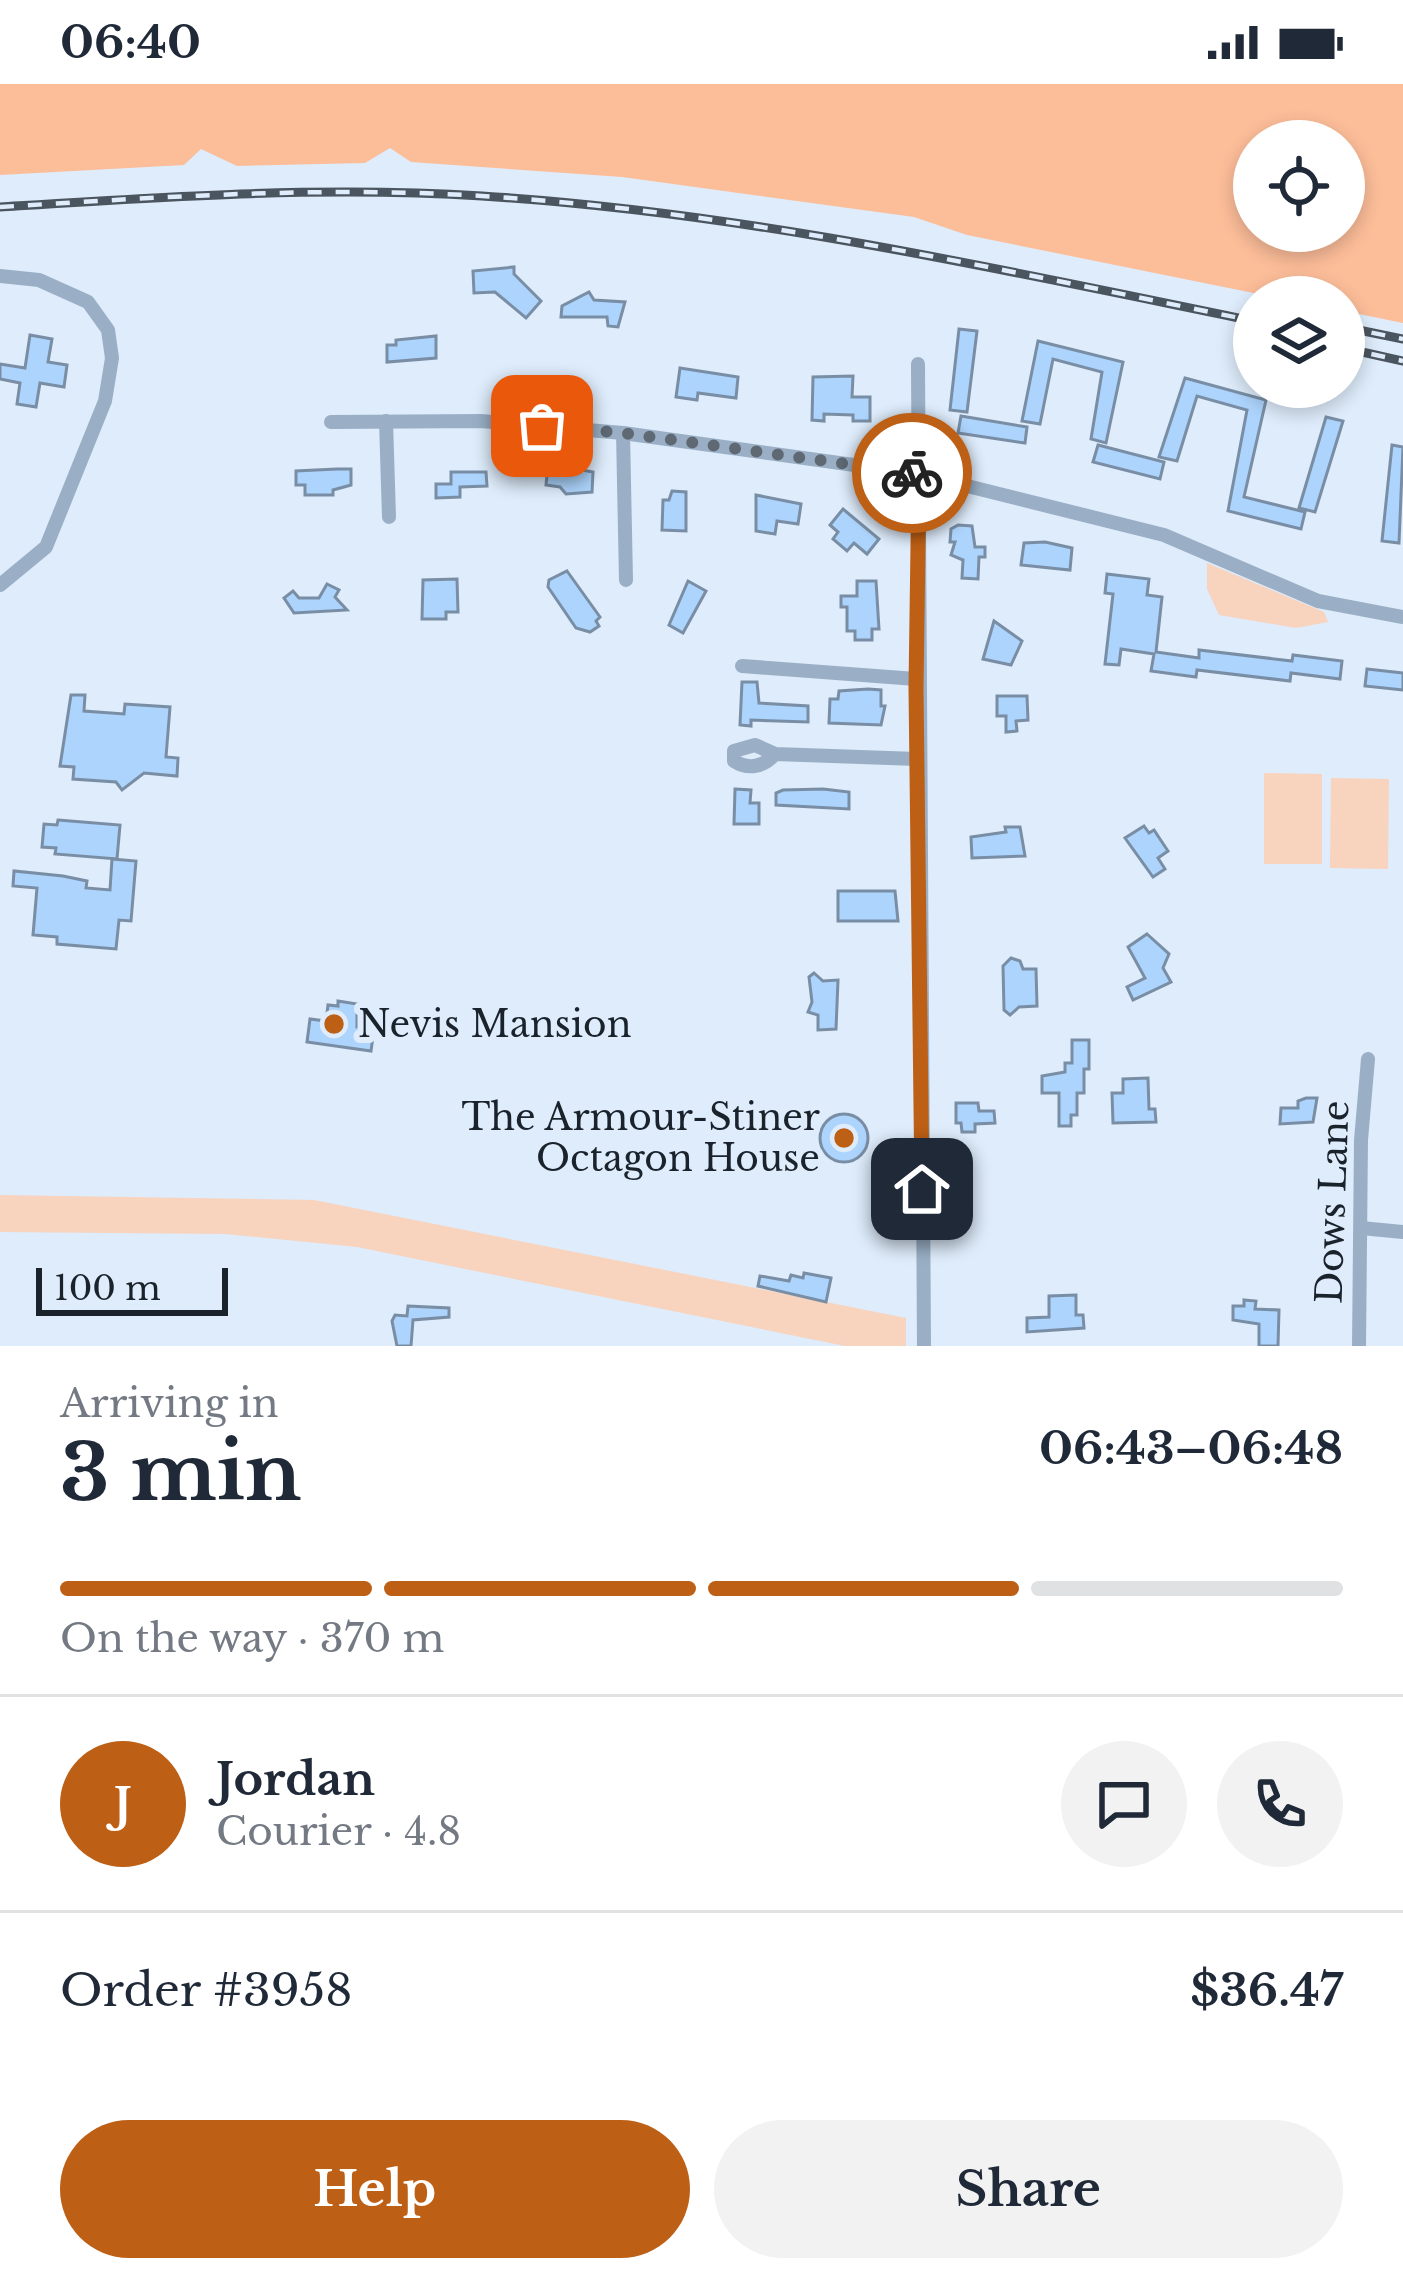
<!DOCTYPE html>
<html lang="en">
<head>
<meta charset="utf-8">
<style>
	:root { --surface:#fff; --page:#f2f2f3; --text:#1f2937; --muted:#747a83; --line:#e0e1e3; --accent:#bd5f15 }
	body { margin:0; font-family:"Libre Baskerville",serif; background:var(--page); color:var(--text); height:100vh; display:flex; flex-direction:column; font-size:45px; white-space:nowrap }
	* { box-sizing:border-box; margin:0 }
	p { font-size:39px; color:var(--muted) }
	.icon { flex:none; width:66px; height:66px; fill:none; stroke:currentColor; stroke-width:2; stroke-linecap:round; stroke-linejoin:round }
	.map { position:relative; height:1262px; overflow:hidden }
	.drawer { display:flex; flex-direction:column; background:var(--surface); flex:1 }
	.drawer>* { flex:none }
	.fabs { position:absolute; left:1233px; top:36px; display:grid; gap:24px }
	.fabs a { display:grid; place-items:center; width:132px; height:132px; border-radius:50%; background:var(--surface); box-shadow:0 6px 18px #0003; font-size:60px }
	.scale { position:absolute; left:36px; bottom:30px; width:192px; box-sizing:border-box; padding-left:12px; border:6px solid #1a232c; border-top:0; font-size:33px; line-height:42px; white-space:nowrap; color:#1a232c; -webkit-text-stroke:9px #deecfb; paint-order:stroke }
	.pin { position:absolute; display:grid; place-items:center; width:102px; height:102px; color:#fff; margin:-51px; border-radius:24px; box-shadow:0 6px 18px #0006 }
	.courier { position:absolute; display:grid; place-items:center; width:120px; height:120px; margin:-60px; border:9px solid #bd5f15; border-radius:50%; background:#fff; color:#222; box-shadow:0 3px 15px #0007 }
	.headline em { font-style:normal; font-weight:700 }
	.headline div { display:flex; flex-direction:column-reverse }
	.headline { display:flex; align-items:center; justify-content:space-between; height:204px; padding:0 60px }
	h1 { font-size:78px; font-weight:700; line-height:90px }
	.bar { display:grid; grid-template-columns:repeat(4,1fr); gap:18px 12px; align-content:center; height:144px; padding:0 60px }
	.bar i { height:15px; border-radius:9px; background:var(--line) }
	.bar .active { background:var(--accent) }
	.bar p { grid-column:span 4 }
	.line { display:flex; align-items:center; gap:30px; padding:0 60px; border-top:3px solid var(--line) }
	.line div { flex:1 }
	.round { display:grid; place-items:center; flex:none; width:126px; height:126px; border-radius:63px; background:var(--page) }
	.action { display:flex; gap:24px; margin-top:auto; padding:24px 60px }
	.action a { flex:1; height:138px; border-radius:72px; background:var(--accent); color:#fff; font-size:48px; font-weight:700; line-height:138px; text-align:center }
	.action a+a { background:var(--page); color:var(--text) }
	.status { display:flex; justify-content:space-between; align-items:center; height:84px; padding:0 60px; background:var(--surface); direction:ltr }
	.status svg { height:33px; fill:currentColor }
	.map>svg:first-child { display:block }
</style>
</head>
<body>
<div class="status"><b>06:40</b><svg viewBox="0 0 49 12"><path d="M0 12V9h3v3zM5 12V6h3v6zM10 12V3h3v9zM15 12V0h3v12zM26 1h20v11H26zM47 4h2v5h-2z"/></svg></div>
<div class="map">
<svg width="1403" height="1262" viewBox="0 0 1403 1262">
	<rect width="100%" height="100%" fill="#deecfb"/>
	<g fill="#f8d3be">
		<polygon points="1207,479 1324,528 1328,538 1296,544 1219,531 1207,505"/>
		<polygon points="1264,689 1322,690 1322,780 1264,780"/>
		<polygon points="1331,694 1389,695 1388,785 1330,784"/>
		<polygon points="0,1111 314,1116 906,1234 906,1262 845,1262 357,1163 225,1150 0,1148"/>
	</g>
	<path fill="#fcbd99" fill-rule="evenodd" d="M0,0h1403v239l-59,-12v-14h-71l-306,-62 -53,-18 -292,-40 -211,-15 -21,-14 -25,15 -128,3 -36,-17 -17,16 -184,10zM1254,57h90v90h-90z"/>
	<g fill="#add4fc" stroke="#798ea5" stroke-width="3">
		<polygon points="514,183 514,190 541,217 526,234 495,208 474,209 473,187"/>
		<polygon points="589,208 594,216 625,218 618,243 608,242 607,233 561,233 562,222"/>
		<polygon points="959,245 977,247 967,328 950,326"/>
		<polygon points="30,251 52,255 48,278 67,281 64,303 40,299 36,323 17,320 20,299 0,295 0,280 25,284"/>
		<polygon points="436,252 436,274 387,278 387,261 396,261 396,256"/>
		<polygon points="1038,257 1123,278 1106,359 1091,355 1102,288 1053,275 1040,340 1022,337"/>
		<polygon points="680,284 738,293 736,314 698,309 697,316 676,313"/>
		<polygon points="853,292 852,313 870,313 870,337 853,337 853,331 824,330 824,337 812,336 813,293"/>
		<polygon points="1185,294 1266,316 1244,413 1305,428 1301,445 1228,427 1247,326 1197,312 1177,377 1159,373"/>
		<polygon points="961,332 1027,343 1025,359 958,349"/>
		<polygon points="1326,333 1343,337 1315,428 1299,424"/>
		<polygon points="1098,361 1164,378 1160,395 1093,378"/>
		<polygon points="1392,361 1403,363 1399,459 1382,457"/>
		<polygon points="548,380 593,388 592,408 566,410 560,403 546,401"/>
		<polygon points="337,385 351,385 351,401 333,406 333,411 305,411 305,401 296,401 296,387"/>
		<polygon points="451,388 486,388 487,402 460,403 460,413 436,414 436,400 451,400"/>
		<polygon points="672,407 686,408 686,447 662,446 663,416 669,416"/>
		<polygon points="756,411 801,420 798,440 777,437 775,450 756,447"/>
		<polygon points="843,425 879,455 867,470 854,459 847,467 833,455 838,448 830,441"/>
		<polygon points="958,441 972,442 975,463 985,463 985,473 979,473 978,495 962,494 963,476 951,471 955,458 950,458 951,445"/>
		<polygon points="1045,458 1072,464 1070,486 1021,481 1024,459"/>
		<polygon points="567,487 600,533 596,537 599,542 590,548 576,544 548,503 549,496"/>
		<polygon points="1107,490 1149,495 1147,511 1162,513 1156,568 1199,574 1199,566 1292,577 1293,571 1342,577 1340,595 1291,589 1290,597 1197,586 1196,593 1151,587 1154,570 1121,565 1119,581 1105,580 1113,510 1105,509"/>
		<polygon points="457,495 458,528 446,528 446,535 422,535 423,496"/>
		<polygon points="688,497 706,507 683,549 669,541"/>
		<polygon points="857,497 876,497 879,545 872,545 872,556 855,556 855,547 847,547 847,523 841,523 841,512 857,512"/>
		<polygon points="327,500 339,506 335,513 347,526 294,529 284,514 293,507 299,514 319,514"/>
		<polygon points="994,537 1022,557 1011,581 983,575"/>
		<polygon points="1367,585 1403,589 1403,606 1365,602"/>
		<polygon points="742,598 757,598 759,619 808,622 808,638 751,636 751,642 740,641"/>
		<polygon points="868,605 881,606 881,622 885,622 881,641 829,639 830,615 838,615 839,607"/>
		<polygon points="71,611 85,611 84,627 124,630 125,620 170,623 166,673 178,674 177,692 144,689 122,706 116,698 73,695 74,683 60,682"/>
		<polygon points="997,612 1027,612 1028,636 1016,637 1017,647 1006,648 1006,632 997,632"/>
		<polygon points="735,705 751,706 750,719 759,719 759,740 734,740"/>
		<polygon points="823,705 849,708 849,725 776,721 776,709 783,706"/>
		<polygon points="58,736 120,741 117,775 55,770 56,764 42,763 44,740 57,741"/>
		<polygon points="1144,742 1149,749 1154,746 1168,767 1158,774 1165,785 1153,793 1125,754"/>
		<polygon points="1005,743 1020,743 1025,772 972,774 971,753 1006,748"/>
		<polygon points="112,775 136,777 131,837 119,836 116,865 57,860 57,853 33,851 37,804 13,802 14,787 63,792 87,797 86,804 110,806"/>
		<polygon points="838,807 895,807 898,837 838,837"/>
		<polygon points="1147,850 1169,870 1163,884 1171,898 1133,916 1127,903 1145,894 1128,863"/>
		<polygon points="1011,874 1020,877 1023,885 1036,885 1037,922 1019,923 1010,931 1004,926 1003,882"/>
		<polygon points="814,889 823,897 838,896 836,945 818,946 818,931 808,928 812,918 809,893"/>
		<polygon points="338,917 357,920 357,943 374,945 371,967 307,958 310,935 326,937 328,921 338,922"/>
		<polygon points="1072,956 1089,956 1089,985 1084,985 1084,1009 1077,1009 1077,1031 1071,1031 1071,1042 1059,1042 1059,1009 1042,1009 1042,992 1065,988 1065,979 1072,979"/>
		<polygon points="1148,994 1149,1025 1155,1025 1156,1038 1113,1039 1112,1009 1123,1009 1123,995"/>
		<polygon points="1306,1014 1317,1014 1313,1038 1280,1040 1281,1024 1298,1024 1298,1017"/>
		<polygon points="956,1019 978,1019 979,1027 994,1027 995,1039 975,1040 975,1048 962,1048 961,1039 956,1039"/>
		<circle cx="844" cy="1054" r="24"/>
		<polygon points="804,1189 831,1194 826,1218 758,1202 760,1192 789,1197 791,1191 803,1194"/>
		<polygon points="1076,1211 1076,1231 1083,1231 1084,1244 1027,1248 1027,1234 1049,1233 1049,1212"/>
		<polygon points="1244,1216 1256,1217 1255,1225 1279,1226 1278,1262 1259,1262 1259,1240 1233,1236 1233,1222 1244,1222"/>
		<polygon points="408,1222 449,1224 449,1233 413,1236 411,1262 397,1262 392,1237 395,1231 407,1232"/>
	</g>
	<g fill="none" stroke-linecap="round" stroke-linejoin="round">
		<g stroke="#9aafc5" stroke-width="14">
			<polyline points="0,192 39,196 88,218 108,246 112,274 105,317 46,463 0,501"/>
			<polyline points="918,280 924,1262"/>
			<polyline points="386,337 389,433"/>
			<polyline points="331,338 481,337 623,349 919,390 1164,451 1318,517 1403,533"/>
			<polyline points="623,349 626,496"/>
			<polyline points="742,582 916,595"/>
			<path d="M775,670c-11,13 -27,16 -41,7v-10l21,-6 20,9 142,5"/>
			<polyline points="1361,1144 1403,1148"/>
			<polyline points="1359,1262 1361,1056 1368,975"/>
		</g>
		<defs>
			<g id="rail">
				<path d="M0,123c160,-10 322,-21 482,-11 262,16 516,73 772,125"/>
				<polyline points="1344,243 1403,255"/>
				<polyline points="1344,264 1403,277"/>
			</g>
		</defs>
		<use href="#rail" stroke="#4b555f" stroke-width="9"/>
		<use href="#rail" stroke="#deecfb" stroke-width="4.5" stroke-dasharray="14" stroke-linecap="butt"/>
	</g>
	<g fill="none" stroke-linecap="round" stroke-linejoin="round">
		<polyline stroke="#5f6974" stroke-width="12" stroke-dasharray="0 21.6" points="542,342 623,349 912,389"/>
		<polyline stroke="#bd5f15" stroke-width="15" points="912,389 919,390 916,604 922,1105"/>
	</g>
	<g fill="#bd5f15" stroke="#deecfb" stroke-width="4.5">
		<circle cx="334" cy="940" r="12"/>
		<circle cx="844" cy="1054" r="12"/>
	</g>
	<g text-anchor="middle" stroke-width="12" stroke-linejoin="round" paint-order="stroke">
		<g font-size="36" fill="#1a232c" stroke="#deecfb" text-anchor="start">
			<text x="358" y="953">Nevis Mansion</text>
			<text x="820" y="1046" text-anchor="end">The Armour-Stiner<tspan x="820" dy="41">Octagon House</tspan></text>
		</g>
		<g font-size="36" fill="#1a232c" stroke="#deecfb">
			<text transform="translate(1332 1118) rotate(-88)" y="13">Dows Lane</text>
		</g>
	</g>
</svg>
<div class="fabs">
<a><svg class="icon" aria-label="locate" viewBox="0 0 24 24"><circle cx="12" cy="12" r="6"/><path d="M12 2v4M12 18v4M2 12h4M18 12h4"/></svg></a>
<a><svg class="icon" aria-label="layers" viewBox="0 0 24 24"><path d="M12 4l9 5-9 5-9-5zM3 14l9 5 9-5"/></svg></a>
</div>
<div class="scale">100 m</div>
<div class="pin" style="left:542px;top:342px;background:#ea580c"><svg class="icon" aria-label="bag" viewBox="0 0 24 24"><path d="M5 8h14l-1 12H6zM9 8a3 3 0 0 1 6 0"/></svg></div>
<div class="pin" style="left:922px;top:1105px;background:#1f2937"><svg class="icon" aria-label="home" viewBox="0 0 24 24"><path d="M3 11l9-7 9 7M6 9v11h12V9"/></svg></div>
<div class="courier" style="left:912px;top:389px"><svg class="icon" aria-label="bike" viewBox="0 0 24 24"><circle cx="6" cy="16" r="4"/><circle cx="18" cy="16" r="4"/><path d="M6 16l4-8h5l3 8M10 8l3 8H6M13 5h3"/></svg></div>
</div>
<section class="drawer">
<div class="headline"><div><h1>3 min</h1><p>Arriving in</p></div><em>06:43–06:48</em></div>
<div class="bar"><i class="active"></i><i class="active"></i><i class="active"></i><i></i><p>On the way · 370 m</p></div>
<div class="line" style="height:216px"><b class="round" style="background:var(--accent);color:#fff">J</b><div><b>Jordan</b><p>Courier · 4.8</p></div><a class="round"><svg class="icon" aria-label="chat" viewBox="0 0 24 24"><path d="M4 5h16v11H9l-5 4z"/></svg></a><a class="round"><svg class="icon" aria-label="phone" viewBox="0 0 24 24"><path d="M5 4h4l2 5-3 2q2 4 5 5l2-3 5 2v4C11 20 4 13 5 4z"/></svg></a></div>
<div class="line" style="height:156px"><div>Order #3958</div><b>$36.47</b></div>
<div class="action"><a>Help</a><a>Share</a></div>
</section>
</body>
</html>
